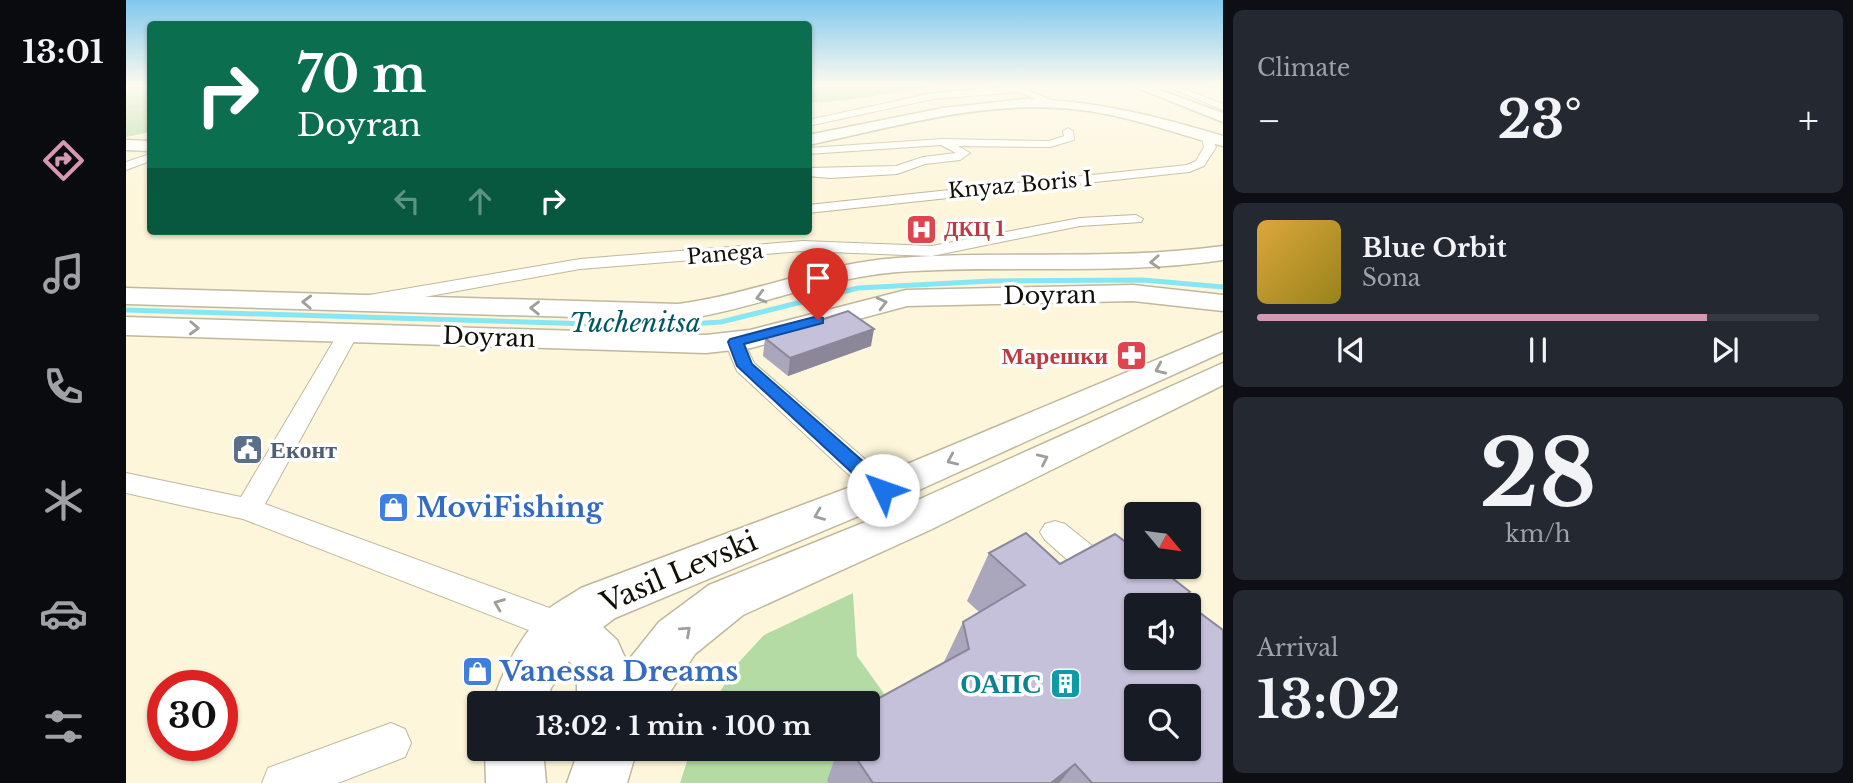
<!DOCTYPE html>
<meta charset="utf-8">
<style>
:root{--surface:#171b24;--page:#242831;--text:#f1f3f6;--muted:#9ea1a6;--line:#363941;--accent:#d698b1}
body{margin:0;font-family:"Libre Baskerville",serif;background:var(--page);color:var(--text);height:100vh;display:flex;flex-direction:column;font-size:26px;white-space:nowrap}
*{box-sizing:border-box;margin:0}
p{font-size:23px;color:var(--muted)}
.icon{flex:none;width:38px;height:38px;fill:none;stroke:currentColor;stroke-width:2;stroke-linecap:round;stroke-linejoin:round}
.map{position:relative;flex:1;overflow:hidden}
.drawer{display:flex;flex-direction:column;gap:10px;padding:10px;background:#0d0f14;width:630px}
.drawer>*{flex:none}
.banner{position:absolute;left:21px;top:21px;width:665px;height:214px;border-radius:7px;box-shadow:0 2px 5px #0004;background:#0b6e4f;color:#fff;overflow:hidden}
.needle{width:46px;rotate:119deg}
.tools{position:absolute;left:998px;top:502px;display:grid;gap:14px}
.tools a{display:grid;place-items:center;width:77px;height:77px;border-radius:7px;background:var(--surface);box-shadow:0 2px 5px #0004;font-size:35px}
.speed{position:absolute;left:21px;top:670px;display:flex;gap:14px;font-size:35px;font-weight:700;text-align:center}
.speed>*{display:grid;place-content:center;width:91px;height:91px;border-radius:50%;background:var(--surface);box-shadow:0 2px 5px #0004;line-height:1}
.speed .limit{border:10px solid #d22;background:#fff;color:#111}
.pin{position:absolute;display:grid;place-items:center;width:60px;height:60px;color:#fff;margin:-72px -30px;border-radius:50% 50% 50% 0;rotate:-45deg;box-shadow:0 0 7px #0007}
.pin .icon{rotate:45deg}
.me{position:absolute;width:77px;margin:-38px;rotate:312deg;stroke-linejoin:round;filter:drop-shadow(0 0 5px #0008)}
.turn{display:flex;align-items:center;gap:24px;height:147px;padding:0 35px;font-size:32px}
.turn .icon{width:91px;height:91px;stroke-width:2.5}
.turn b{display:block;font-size:49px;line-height:60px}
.lanes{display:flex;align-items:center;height:66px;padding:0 35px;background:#0003;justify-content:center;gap:35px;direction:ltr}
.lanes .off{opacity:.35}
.big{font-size:52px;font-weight:700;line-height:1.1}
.drawer .card{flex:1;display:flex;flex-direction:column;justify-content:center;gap:10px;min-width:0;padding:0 24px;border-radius:10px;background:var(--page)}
.drawer .dial{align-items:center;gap:0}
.dial b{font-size:91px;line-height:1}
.song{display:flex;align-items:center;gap:21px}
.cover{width:84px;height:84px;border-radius:10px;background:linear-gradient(135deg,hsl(40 70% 55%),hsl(50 70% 35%))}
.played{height:7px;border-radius:4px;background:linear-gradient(90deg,var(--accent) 80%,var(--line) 80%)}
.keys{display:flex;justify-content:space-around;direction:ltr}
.heat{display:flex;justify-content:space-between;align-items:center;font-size:38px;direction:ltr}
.trip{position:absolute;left:341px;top:691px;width:413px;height:70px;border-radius:7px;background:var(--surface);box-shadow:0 2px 5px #0004;font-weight:700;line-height:70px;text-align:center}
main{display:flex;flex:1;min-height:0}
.dock{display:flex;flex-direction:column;width:126px;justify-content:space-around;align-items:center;background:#090b0e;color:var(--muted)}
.dock .icon{width:49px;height:49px}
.dock .active{color:var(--accent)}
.dock b{font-size:32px;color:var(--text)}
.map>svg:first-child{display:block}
.green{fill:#b4dba4}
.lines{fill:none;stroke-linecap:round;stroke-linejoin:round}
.stream{stroke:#86e6f4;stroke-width:5}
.street-casing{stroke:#bfb89e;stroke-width:2}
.secondary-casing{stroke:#bfb89e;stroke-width:3}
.street{fill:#fff;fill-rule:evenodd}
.secondary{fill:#fff;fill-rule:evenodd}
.wall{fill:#aaa6bb}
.shaded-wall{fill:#8b8799}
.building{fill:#c6c1da;stroke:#8b8799;stroke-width:2;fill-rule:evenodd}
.oneway{stroke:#a09f9c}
.route{fill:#1a73e8;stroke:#114b97;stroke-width:2}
.labels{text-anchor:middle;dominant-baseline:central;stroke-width:7;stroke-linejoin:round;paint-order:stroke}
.far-street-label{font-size:21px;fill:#121007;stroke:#fff}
.far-health-label{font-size:21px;font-weight:bold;fill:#be3a42;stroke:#fff;text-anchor:start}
.street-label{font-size:24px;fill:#121007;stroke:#fff}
.health-label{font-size:24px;font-weight:bold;fill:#be3a42;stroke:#fff;text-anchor:end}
.service-label{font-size:24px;font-weight:bold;fill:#4e5e75;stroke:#fff;text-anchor:start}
.water-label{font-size:26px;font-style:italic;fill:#005962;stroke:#fff}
.near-shop-label{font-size:28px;font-weight:bold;fill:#366cbe;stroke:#fff;text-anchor:start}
.near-street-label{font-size:28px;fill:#121007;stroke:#fff}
.near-culture-label{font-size:28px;font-weight:bold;fill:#0d838f;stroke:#fff;text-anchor:end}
</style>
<main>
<nav class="dock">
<b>13:01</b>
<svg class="icon active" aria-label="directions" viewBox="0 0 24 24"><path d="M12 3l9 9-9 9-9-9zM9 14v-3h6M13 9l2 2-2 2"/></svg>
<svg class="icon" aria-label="music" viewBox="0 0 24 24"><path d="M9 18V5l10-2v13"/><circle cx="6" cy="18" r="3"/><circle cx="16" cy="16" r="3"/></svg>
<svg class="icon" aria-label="phone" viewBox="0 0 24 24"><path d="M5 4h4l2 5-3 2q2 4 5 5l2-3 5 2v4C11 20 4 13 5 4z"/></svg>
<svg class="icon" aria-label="climate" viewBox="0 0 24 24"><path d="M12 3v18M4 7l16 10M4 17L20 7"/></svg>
<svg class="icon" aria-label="car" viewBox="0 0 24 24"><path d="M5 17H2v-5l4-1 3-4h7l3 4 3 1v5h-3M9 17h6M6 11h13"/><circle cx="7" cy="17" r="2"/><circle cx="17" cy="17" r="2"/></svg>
<svg class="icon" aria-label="filters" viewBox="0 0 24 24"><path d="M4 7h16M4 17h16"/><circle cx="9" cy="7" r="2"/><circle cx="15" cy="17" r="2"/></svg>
</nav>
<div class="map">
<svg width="1097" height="783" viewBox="0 0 1097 783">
<rect width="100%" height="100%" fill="#fdf6db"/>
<path class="green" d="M0,85H24V132L0,137Z
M682,85H826C778,89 731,101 683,103Z
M727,593L731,656L777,720L742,740V704H586L613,662L638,635Z
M565,749H727L703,783H554Z"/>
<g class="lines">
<path class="stream" d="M0,310L533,326L595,322L732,288L865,281L1017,280L1097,287"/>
<defs>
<path id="street" d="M879,85H889L935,104L927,106L892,92L807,99L682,126V120L807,93L882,87Z
M1038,85H1048L1097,104V110Z
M1075,85H1097V88Z
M942,128L947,131L948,140L924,147L832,146L844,153L834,160L799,164L771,174L704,178L682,176V168L770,166L797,157L830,153L815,145L682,154V148L817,139L923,141L938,136L937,131Z
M1075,134H1083L1090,147L1078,166L1063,172L682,213V205L1061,165L1070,161L1078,147Z
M24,154V161L0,170V162Z
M1010,215L1017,219L1015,222L954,226L806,256L677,251L454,269L243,307L234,301L243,295L454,259L677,241L806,246L954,218Z
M223,326L233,332L139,504L448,617L453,628L448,639L436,643L117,519L0,493V473L115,497L213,332Z
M609,336L616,338L628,363L799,511L803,519L799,527L789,530L779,527L611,371L599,342Z
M929,521L939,524L1029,596L1033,606H1010V618L1005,616L919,540L914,532L919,524Z
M265,723L279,729L285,743L279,757L212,783H136L142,768Z"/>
<path id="secondary" d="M1004,85H1020L1097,113V122Z
M898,99C967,100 1031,116 1097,136V146C1047,133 999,114 946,109C857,100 770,127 682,145V135L817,108Z
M0,140L24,141V151L0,150Z
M1097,246V260C988,276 880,264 771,272C696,278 626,310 552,320L0,304V288L552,304C626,294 697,263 771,258C880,250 988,261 1097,246Z
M1007,285L1097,295V311L1007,301L781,306L625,348L580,353L0,335V317L580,335L624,330L780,290Z
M1097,332V352L771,500L489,618L477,627L491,640L501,662L533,622L583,585L774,508L1097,363V385L804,530L617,615L569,654L536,704H451V670L443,661L425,688L421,704H366C377,670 393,638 418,613C425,605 445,595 455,588L743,480Z
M359,749H417L420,783H360Z
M453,749H511L501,783H441Z"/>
</defs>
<use href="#street" class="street-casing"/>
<use href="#secondary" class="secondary-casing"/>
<use href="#street" class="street"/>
<use href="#secondary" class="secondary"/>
</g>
<path class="wall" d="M639,338L745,346L662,376L637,356Z
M863,553L934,564L1058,600L1097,783H703L701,781L712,749H742L817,664L837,622L853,612L841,601Z"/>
<path class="shaded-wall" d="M748,329L745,346L662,376L664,358Z
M949,764L933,783H925Z"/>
<path class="building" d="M722,311L748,329L664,358L639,338Z
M900,533L934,564L989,534L1010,550V567H1032L1064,592L1054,598L1097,630V783H966L949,764L925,783H747L724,749H742V704L843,649L837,622L899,585L863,553ZM1010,606H1062V658H1010ZM1010,696H1062V749H1010Z"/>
<defs><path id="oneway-chevron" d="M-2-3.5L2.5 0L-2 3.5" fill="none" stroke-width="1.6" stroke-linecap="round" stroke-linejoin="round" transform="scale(1.75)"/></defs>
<g class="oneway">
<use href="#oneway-chevron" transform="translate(1029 262) rotate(177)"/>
<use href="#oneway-chevron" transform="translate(635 297) rotate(165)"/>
<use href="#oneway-chevron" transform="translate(181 302) rotate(-178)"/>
<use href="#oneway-chevron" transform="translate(756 303) rotate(-14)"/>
<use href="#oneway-chevron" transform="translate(409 308) rotate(-179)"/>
<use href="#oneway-chevron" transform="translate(68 328) rotate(2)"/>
<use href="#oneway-chevron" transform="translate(1034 369) rotate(156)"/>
<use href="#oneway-chevron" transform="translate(917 459) rotate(-25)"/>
<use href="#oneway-chevron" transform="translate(826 460) rotate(156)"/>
<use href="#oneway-chevron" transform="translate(693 515) rotate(158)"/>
<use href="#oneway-chevron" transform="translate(373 604) rotate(-159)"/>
<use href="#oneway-chevron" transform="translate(560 631) rotate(-42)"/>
</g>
<linearGradient id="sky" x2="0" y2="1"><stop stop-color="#81c8ed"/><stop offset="0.44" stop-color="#fefbef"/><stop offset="1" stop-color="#fefbef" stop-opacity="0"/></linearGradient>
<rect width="1097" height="194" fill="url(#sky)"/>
<path class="route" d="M692,316L697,318V323L618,344L626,364L764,485L767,490L764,495H750L611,366L602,342L604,339Z"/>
<defs>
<symbol id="hospital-square" viewBox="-11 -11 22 22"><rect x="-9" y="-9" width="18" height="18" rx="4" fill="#e0444e" stroke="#fff"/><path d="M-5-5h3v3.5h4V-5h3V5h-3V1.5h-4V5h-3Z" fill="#fff"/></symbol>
<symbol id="pharmacy-square" viewBox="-11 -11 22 22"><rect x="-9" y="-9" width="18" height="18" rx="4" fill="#e0444e" stroke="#fff"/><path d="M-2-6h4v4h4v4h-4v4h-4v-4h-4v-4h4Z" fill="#fff"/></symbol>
<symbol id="civic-square" viewBox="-11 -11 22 22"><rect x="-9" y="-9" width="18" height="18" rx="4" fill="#5c6f8a" stroke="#fff"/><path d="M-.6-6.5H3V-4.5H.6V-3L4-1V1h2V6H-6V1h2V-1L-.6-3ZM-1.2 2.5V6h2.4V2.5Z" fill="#fff"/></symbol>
<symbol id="shop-square" viewBox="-11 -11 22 22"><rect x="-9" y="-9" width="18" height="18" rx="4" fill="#3f7fe0" stroke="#fff"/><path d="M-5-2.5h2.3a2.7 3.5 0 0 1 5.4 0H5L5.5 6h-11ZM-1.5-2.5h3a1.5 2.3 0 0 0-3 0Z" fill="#fff"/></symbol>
<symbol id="building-square" viewBox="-11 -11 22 22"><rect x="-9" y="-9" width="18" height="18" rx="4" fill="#0f9aa8" stroke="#fff"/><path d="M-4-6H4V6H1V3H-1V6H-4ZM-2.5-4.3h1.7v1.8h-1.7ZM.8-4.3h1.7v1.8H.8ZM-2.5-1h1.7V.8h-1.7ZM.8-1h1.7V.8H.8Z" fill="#fff"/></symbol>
</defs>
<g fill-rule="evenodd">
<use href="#hospital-square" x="778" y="212" width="35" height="35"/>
<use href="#pharmacy-square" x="988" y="338" width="35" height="35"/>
<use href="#civic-square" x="104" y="432" width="35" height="35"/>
<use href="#shop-square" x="250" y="490" width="35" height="35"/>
<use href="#shop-square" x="334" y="654" width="35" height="35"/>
<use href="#building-square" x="922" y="666" width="35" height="35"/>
</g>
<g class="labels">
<g class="far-street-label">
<text transform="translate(894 185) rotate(-5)">Knyaz Boris I</text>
<text transform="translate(599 254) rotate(-5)">Panega</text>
</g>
<g class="far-health-label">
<text x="818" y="229">ДКЦ 1</text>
</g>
<g class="street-label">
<text transform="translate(924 295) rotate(-1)">Doyran</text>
<text transform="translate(363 337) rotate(2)">Doyran</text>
</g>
<g class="health-label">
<text x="982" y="355">Марешки</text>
</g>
<g class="service-label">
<text x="144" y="449">Еконт</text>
</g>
<g class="water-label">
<text x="509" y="323">Tuchenitsa</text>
</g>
<g class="near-shop-label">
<text x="290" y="507">MoviFishing</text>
<text x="374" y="671">Vanessa Dreams</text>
</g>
<g class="near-street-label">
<text transform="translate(553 572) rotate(-23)">Vasil Levski</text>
</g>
<g class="near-culture-label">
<text x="916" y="683">ОАПС</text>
</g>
</g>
</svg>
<div class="tools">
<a><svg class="needle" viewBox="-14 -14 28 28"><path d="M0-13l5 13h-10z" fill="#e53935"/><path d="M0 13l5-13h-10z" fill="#9ea1a6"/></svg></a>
<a><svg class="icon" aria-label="sound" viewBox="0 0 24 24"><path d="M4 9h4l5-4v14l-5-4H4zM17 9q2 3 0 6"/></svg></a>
<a><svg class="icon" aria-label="search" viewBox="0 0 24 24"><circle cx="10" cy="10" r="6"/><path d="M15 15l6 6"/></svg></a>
</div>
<div class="speed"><div class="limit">30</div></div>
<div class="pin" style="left:692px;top:320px;background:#d93025"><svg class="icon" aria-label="arrive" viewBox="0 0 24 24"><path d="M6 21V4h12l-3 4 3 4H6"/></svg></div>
<svg class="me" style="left:757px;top:490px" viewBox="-20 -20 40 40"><circle r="19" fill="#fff"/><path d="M0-13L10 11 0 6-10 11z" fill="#1a73e8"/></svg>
<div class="trip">13:02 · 1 min · 100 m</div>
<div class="banner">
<div class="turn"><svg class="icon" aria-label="right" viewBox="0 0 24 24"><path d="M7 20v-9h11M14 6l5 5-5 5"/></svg><div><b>70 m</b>Doyran</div></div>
<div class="lanes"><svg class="icon off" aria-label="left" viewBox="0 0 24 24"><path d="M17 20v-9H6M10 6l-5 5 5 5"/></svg><svg class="icon off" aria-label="ahead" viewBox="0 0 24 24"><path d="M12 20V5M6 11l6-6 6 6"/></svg><svg class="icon" aria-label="right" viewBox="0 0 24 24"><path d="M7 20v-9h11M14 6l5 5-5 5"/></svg></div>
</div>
</div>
<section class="drawer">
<div class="card"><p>Climate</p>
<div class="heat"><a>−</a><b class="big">23°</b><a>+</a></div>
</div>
<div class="card">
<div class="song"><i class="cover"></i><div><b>Blue Orbit</b><p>Sona</p></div></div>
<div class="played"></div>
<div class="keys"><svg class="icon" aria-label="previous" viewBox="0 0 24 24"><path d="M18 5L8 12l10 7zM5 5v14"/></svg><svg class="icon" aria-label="pause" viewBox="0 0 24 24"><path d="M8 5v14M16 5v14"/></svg><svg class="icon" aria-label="next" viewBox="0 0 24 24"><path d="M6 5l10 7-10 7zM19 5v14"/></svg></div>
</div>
<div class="card dial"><b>28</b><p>km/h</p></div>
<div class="card"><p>Arrival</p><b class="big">13:02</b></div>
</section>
</main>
